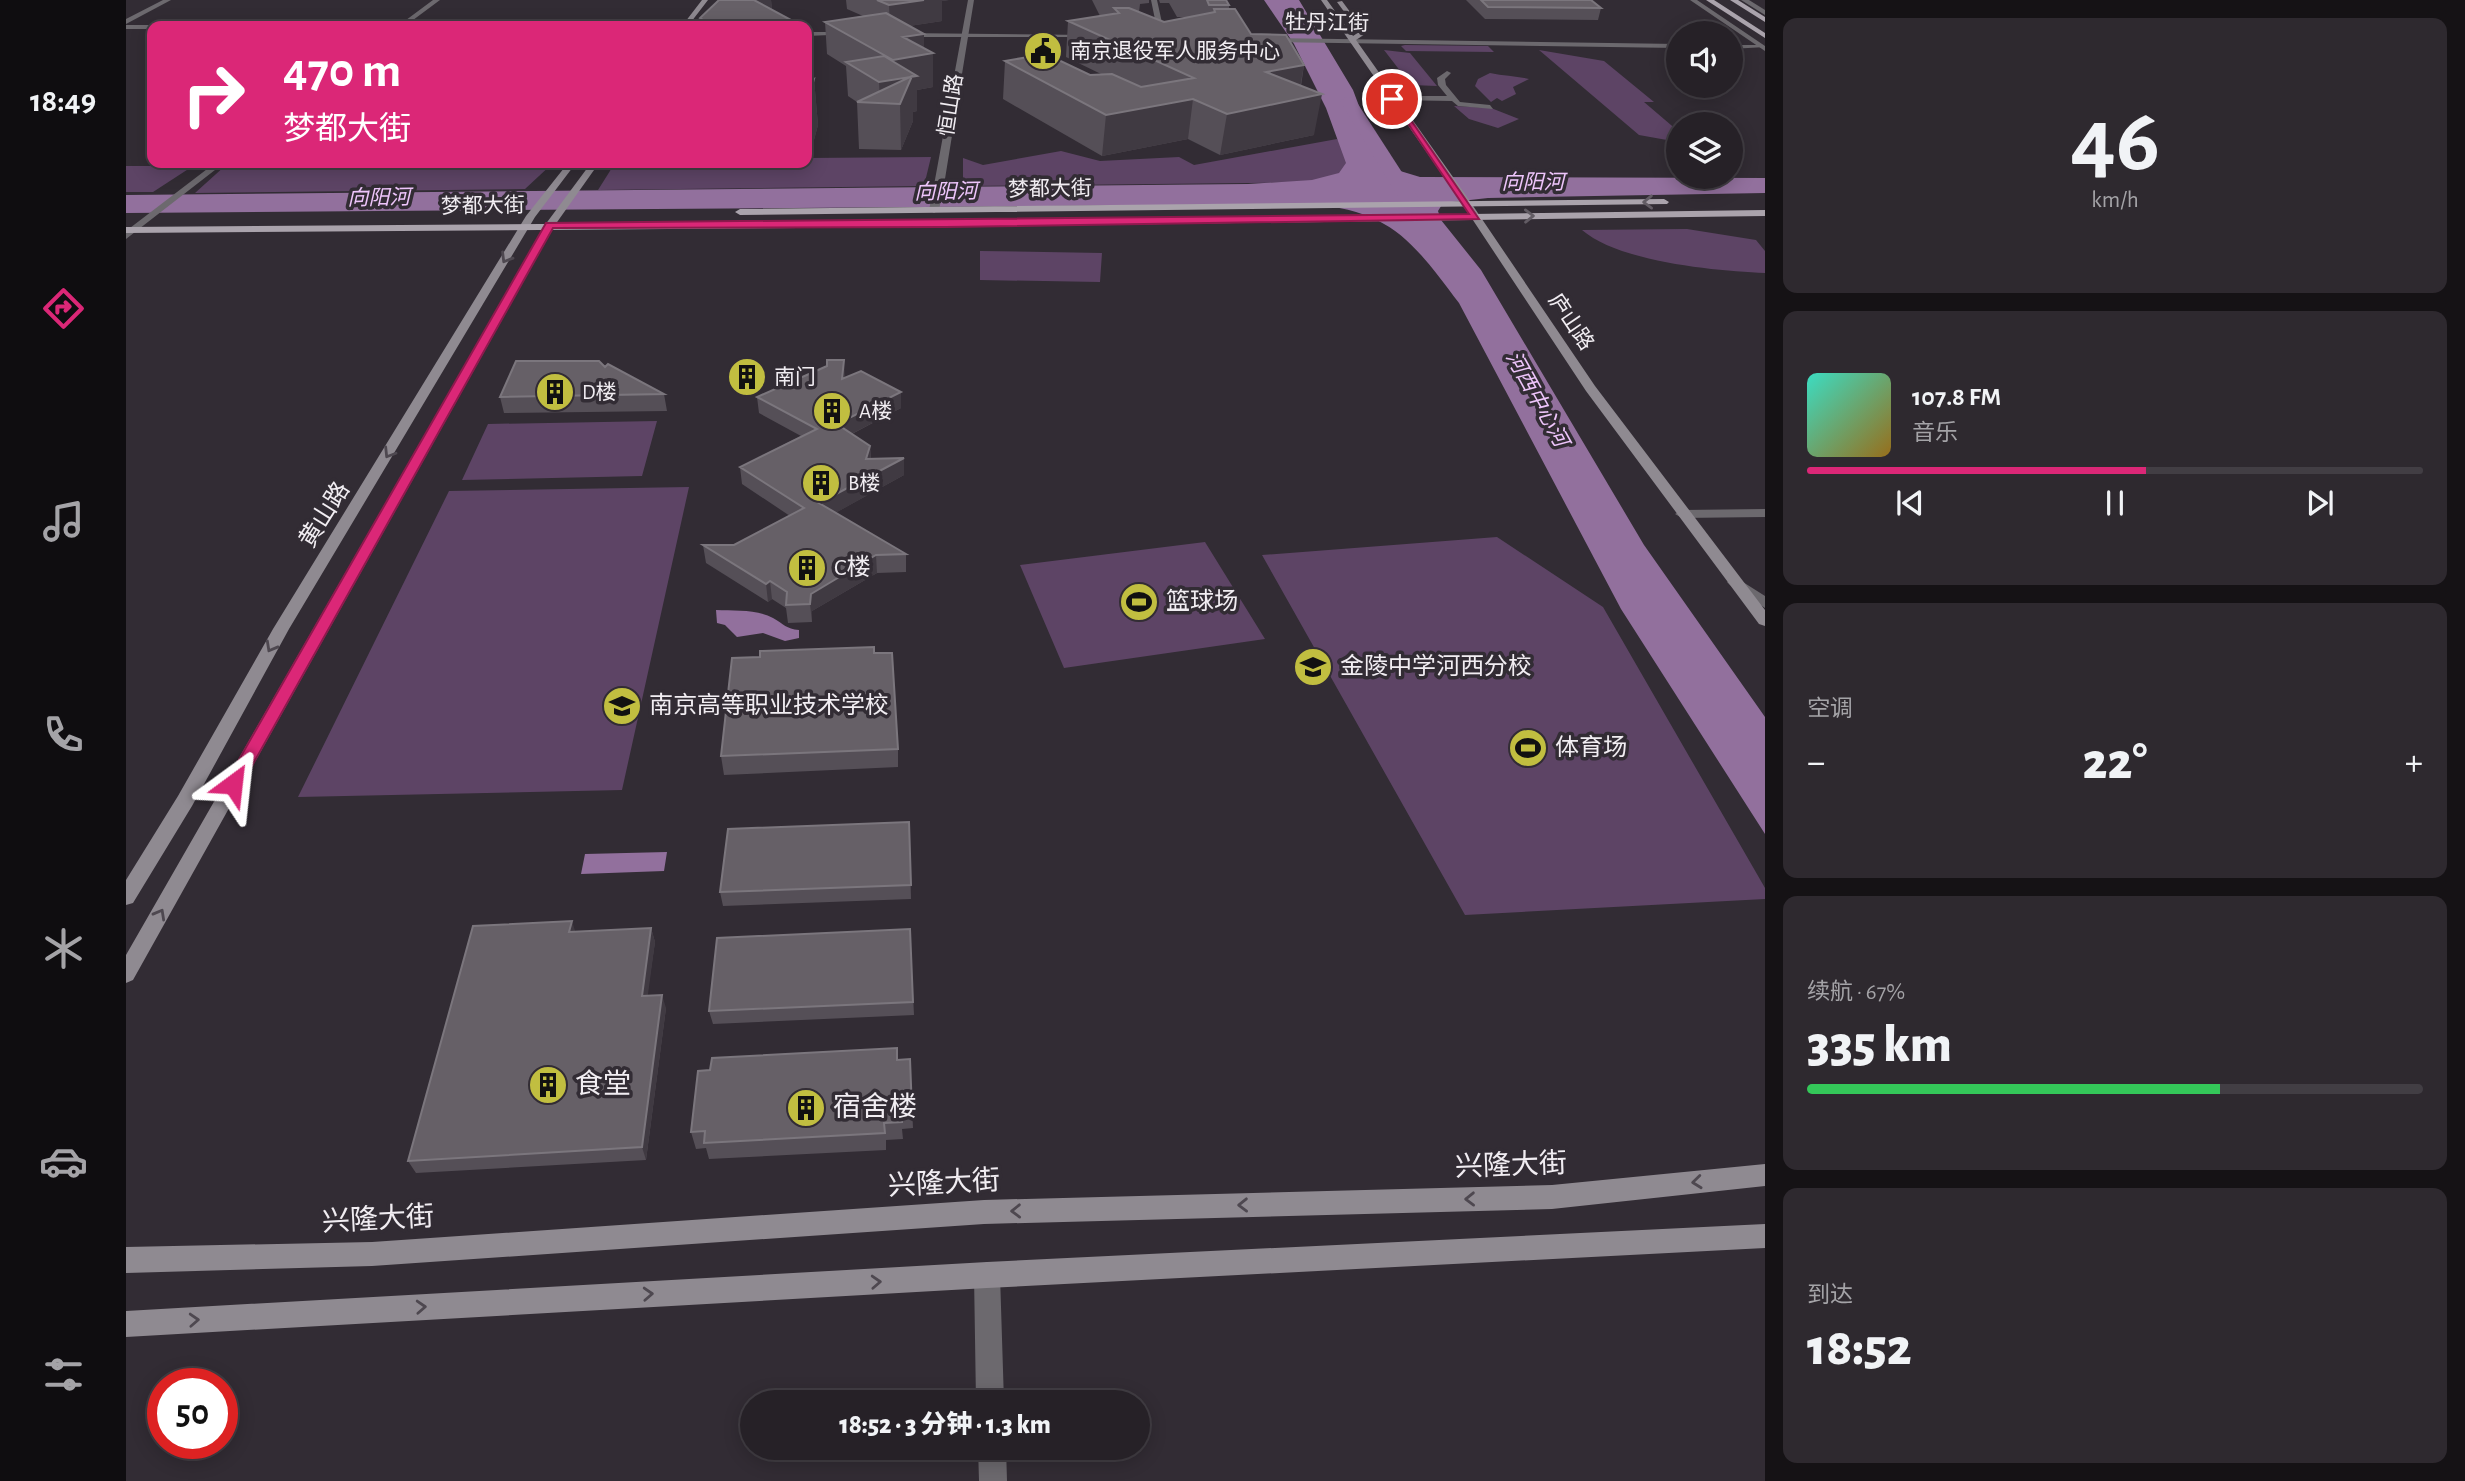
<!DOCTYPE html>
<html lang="zh">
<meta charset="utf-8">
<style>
:root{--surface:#262127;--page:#2e292f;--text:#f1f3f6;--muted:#a4a3a7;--line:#423e44;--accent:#db2777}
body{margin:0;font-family:"Alegreya Sans","Noto Sans SC",sans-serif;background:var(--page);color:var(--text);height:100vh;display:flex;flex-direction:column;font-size:26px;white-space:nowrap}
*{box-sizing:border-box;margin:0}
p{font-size:23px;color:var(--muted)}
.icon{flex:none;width:38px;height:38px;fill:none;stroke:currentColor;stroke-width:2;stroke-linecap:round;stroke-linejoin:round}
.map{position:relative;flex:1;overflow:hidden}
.sheet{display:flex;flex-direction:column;gap:18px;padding:18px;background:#151215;width:700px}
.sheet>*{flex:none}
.guide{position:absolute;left:21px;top:21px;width:665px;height:147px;border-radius:14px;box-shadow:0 4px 18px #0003,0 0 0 2px var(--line);background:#db2777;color:#fff;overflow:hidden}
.buttons{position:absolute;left:1540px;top:21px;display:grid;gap:14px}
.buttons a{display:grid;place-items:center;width:77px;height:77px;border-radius:50%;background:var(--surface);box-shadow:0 4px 18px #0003,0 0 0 2px var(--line);font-size:35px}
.speed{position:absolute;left:21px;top:1368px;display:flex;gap:14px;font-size:35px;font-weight:700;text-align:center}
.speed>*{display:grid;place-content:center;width:91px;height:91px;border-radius:50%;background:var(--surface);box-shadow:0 4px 18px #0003,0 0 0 2px var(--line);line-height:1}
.speed .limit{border:10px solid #d22;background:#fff;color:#111}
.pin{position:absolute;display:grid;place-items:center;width:60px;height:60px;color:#fff;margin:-30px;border:4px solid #fff;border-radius:50%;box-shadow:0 2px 7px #0007}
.me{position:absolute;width:77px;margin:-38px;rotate:30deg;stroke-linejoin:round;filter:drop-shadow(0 0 5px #0008)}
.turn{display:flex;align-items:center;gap:24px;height:147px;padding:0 21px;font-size:32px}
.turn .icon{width:91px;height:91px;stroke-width:2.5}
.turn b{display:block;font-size:49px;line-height:60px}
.big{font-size:52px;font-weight:800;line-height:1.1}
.sheet .card{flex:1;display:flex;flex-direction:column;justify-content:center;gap:10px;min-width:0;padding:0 24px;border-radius:14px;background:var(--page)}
.sheet .dial{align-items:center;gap:0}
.dial b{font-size:91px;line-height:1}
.song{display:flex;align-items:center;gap:21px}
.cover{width:84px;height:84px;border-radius:10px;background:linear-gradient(135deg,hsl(170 70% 55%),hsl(40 70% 35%))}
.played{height:7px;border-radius:4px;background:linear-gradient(90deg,var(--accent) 55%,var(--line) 55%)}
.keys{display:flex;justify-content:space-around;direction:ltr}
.heat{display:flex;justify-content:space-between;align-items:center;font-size:38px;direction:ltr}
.charge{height:10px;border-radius:5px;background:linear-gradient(90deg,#34c759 67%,var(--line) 0)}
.trip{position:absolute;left:614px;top:1390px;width:410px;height:70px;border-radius:35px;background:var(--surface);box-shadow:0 4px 18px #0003,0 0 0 2px var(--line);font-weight:800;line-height:70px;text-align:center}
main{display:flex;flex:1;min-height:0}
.menu{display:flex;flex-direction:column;width:126px;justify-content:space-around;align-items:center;background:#0f0d10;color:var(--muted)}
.menu .icon{width:49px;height:49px}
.menu .selected{color:var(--accent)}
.menu b{font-size:32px;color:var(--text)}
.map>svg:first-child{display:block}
.green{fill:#5d4465}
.water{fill:#92709d}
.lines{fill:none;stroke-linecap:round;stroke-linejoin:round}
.river{fill:#92709d;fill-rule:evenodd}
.minor{fill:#6c696e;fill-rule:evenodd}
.tertiary{fill:#6c696e;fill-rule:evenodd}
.secondary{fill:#8f8a91;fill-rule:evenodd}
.primary{fill:#aaa3ac;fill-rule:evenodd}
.wall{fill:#554f57}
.shaded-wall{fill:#403a42}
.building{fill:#666067;stroke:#7b767d;stroke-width:2}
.oneway{stroke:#625c64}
.oneway2{stroke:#4e4850}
.route{fill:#db2777;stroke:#8e194d;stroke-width:2}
.labels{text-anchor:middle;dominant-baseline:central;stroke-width:7;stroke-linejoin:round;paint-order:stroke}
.far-street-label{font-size:21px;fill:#f1edf2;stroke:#322c34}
.far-poi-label{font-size:21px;fill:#f1edf2;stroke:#322c34;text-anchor:start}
.far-water-label{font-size:21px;font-style:italic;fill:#eec5fb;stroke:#322c34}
.street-label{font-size:24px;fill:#f1edf2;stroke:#322c34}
.poi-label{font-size:24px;fill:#f1edf2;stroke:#322c34;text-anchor:start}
.near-poi-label{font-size:28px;fill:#f1edf2;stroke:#322c34;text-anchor:start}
.near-street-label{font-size:28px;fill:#f1edf2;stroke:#322c34}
</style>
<main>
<nav class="menu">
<b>18:49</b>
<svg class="icon selected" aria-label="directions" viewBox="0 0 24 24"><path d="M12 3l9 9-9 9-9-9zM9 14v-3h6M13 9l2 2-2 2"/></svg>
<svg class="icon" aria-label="music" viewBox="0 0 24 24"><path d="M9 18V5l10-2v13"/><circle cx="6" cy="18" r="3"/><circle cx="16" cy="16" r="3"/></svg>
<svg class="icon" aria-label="phone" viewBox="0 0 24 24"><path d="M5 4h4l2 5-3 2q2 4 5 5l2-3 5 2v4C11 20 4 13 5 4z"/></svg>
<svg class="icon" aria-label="climate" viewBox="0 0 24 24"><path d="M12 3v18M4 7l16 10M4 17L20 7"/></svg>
<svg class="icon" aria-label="car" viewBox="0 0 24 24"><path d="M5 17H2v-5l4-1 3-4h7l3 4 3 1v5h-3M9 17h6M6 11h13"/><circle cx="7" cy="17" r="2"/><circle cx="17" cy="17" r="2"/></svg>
<svg class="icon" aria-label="filters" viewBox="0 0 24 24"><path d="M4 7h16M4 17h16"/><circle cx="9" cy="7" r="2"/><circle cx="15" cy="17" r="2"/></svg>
</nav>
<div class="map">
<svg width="1639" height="1481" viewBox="0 0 1639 1481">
<rect width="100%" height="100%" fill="#322c34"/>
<path class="green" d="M1279,45L1362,46L1368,52L1280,51L1275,46Z
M1258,50L1284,53L1311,86L1285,85Z
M1413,50L1478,61L1528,102H1518L1552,131V142L1513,135Z
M1364,73C1378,76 1391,76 1403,79L1387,87L1390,94L1376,101L1371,98L1365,102L1349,86L1352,79Z
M1328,106L1365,108L1393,119L1372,128L1343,119Z
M1211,139L1241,173L1223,182L837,186V158L857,165L935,151L974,161L1053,157L1068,165Z
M805,157L798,186L472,190L489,163H681V158Z
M427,163L399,189L69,193L100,165Z
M0,166H67L27,192H0Z
M1561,229L1630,240L1639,251V273C1590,271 1493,262 1456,230Z
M854,251L976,253L974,282L854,280Z
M531,421L516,476L336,480L362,424Z
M563,487L496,790L172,797L323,491Z
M1371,537L1477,607L1639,888V899L1339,915L1136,555Z
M1079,542L1139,639L938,668L894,565Z"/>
<path class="water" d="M1138,0H1173L1227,90L1253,159L1261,167L1294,177L1639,178V193L1362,198L1317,203L1312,211L1315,220L1355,270L1518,545L1639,717V834L1495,609L1333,303C1286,241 1266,211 1184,204L0,213V195L1122,184L1186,180L1213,173L1220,163L1200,108L1168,44Z
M590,610C609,611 630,609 647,618C658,624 660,629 673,630V638L659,641L637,633L611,637L599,625L591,623Z
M541,852L538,871L455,874L459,854Z"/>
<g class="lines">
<path class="river" d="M1222,96L1230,101L1299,208L1296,212L1289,214L1279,208L1214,101Z"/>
<path class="minor" d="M307,0H314L279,26H272Z
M1025,0H1031L1040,41L1033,39Z
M0,25H26L29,26L26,29H0Z
M681,32H723L727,34L681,36Z
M775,33L964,35L968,37H772Z
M1139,38L1552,44V48L1136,42Z
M1605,45H1635L1639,47L1605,49Z
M1321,71L1325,73L1319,79L1320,85L1334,102L1364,105L1367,109L1332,106L1326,101L1266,100L1262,98L1266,96H1321L1312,85L1311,78Z
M89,163H98L0,239V231Z
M813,182L818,185L813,210L808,213L803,210L808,185Z
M861,1262L870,1266L874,1275L878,1402H850L848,1275L852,1266Z
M852,1447H880L881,1481H853Z"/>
<path class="tertiary" d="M37,0H45L0,24V19Z
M842,0H848L818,185L813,188L808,185Z
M1564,0H1571L1639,46V51Z
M1615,0H1623L1639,10V15Z
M1639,509V517L1556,518L1549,514L1556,510Z
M1609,577L1639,596V608L1604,585L1601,582Z"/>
<path class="secondary" d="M576,0H582L562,26H556Z
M1195,0H1201L1227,36L1233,32L1211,2L1216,1L1239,32V34L1230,40L1339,194L1469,386L1639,610V626L1633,624L1460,391L1331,196Z
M442,163H450L409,217L163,629L66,806L7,903L0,905V880L52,796L147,629L400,216Z
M465,163H473L429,225L7,980L0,983V955L419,225Z
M1639,1164V1186L1426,1209L858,1224L246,1266L0,1273V1247L246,1242L858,1200L1426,1185Z
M1639,1224V1248L861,1288L0,1337V1311L861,1262Z"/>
<path class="primary" d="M1580,0H1588L1639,33V38Z
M1604,0H1612L1639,17V22Z
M1538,199L1543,202L1541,204L614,215L609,212L614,209Z
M1639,210V216L820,227L0,233V227L820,221Z"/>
</g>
<path class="wall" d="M593,0H645L646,10L676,26H575L574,18Z
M720,0H823L816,1V21L783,26L798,34V48L807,53V87L791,90V111L787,112V121L775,150L733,149L731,102L722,96L720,66L701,54L699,22L737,16L721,9Z
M966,0H1023V3L1014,4L1013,12L1038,22L1065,17H1051L1043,3H1034L1033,0H1100L1103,5V9L1125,34L1178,65L1175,86L1188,135L1094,155L1062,139L976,156L877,99L879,61L964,75L975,74L940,57L942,21L974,16Z
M1340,0H1465L1475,8L1472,20L1359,19Z
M688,79L692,125L685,151H681V83Z
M479,367L538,394L541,411L378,413L374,397Z
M719,378L775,392V408L726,434L744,446L745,459L778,475L709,513L780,554V572L751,573L686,611V622L662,623L660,608L646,599L642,602L580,563L577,545H608L664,516L616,484L614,467L675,436L633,413L631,397Z
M748,653L772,749V767L598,775L595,756Z
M783,822L785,899L597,906L594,892Z
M525,928L529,942L521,996L540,1008L520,1160L290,1173L282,1161L450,932Z
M784,929L788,1015L587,1024L583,1011Z
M784,1059L787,1128L776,1129L777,1139L760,1140V1150L583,1159L580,1148L570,1149L565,1132L771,1060Z"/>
<path class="shaded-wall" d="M613,0H645L647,19Z
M789,0H823L816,1V21L764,29L763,5Z
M798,34V55L807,53V87L791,90V111L787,112V121L775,150L774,104L754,103L753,82L767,79V60L777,37Z
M1178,65L1172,99L1196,94L1188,135L1094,155L1101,114L1140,72Z
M688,79L692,125L685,151L681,104Z
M1067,99L1062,139L976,156L980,115Z
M718,360L719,376L717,395L716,379Z
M775,392V408L712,441L711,424Z
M744,446L745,463L740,459Z
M778,458V475L695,521L693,503Z
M750,555L751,573L686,611V622L684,604L685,594Z
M644,581L646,599L642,602L640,584Z
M446,921L450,934L443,932Z
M525,928L529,942L520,1009L516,996Z
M536,995L540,1008L520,1160L516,1147Z"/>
<path class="building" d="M593,0H628L676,26H587L574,18Z
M751,0H798L763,5Z
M1081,0H1100L1103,5H1083Z
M1355,0H1465L1475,8L1362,7Z
M988,8H1003L1038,22L1089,12L1088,9H1109L1125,34L1160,35L1178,65L1140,72L1196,94L1101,114L1067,99L980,115L879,61L920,54L964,75L986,74L1015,87L1068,78L942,21L993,13Z
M760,13L798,34L777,37L807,53L767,60L699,22Z
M758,56L791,76L753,82L720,62Z
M786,76L774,104L731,102Z
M688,79L681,104V83Z
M701,360H718L716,379L735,371L775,392L711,424L744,446L740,459L778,458L693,503L780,554L750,555L685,594L684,604L660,605L661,592L644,581L640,584L577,545H608L678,508L614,467L691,429L631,397L701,366Z
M390,361H473L479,367L482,364L538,394L374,397Z
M748,647V653H766L772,749L595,756L606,658L634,657V651Z
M783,822L785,885L594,892L602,829Z
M446,921L443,932L525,928L516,996L536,995L516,1147L282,1161L347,926Z
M784,929L787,1002L583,1011L591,938Z
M771,1048V1060L784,1059L786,1111L776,1112V1122L758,1123L759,1133L578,1143L579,1131L565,1132L572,1071L584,1070L586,1058Z"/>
<defs><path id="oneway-chevron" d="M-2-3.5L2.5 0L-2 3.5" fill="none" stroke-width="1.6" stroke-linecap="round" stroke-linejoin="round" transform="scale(1.75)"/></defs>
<g class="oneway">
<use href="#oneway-chevron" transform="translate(1522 202) rotate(179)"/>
<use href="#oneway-chevron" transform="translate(1403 216) rotate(-1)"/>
</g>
<g class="oneway2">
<use href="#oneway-chevron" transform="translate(380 258) rotate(121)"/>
<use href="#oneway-chevron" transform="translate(263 453) rotate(122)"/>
<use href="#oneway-chevron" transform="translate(145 647) rotate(119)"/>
<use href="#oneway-chevron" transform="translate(34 914) rotate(-61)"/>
<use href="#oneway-chevron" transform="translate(1571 1182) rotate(174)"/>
<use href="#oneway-chevron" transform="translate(1344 1199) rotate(179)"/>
<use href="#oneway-chevron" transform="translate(1117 1205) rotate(179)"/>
<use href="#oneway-chevron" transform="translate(890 1211) rotate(179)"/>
<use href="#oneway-chevron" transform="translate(750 1282) rotate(-3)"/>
<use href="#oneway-chevron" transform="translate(522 1294) rotate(-3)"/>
<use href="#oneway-chevron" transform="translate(295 1307) rotate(-3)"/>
<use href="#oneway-chevron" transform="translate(68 1320) rotate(-3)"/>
</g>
<path class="route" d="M1264,97H1269L1353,219L820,227L427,228L113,789H101L99,784L420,223L1343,214Z"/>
<defs>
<symbol id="civic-disc" viewBox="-11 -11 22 22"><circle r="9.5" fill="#c1be40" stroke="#322c34"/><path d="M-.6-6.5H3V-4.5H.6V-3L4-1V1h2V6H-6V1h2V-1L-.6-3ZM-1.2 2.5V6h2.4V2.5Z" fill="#111"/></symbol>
<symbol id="building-disc" viewBox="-11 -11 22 22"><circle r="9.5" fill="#c1be40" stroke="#322c34"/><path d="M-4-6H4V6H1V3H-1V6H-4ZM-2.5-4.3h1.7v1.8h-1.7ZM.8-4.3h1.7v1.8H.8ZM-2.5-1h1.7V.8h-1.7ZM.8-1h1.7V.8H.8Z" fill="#111"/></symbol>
<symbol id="stadium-disc" viewBox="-11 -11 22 22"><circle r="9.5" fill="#c1be40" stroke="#322c34"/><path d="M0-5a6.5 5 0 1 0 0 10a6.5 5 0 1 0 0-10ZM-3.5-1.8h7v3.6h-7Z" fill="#111"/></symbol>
<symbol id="school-disc" viewBox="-11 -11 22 22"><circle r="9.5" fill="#c1be40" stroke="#322c34"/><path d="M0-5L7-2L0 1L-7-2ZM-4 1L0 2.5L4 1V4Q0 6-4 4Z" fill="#111"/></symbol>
</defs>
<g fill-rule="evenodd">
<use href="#civic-disc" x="895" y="29" width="44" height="44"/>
<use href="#building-disc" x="599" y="355" width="44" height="44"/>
<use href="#building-disc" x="407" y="370" width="44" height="44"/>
<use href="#building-disc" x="684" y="389" width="44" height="44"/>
<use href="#building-disc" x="673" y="461" width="44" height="44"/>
<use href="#building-disc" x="659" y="546" width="44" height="44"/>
<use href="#stadium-disc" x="991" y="580" width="44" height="44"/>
<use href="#school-disc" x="1165" y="645" width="44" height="44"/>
<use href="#school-disc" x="474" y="684" width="44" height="44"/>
<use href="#stadium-disc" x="1380" y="726" width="44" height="44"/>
<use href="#building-disc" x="400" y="1063" width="44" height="44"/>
<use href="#building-disc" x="658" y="1086" width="44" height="44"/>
</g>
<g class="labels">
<g class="far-street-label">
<text transform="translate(1201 23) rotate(1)">牡丹江街</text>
<text transform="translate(825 105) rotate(-81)">恒山路</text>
<text transform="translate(924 189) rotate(-1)">梦都大街</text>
<text transform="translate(357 206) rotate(-1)">梦都大街</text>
<text transform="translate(1445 322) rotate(56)">庐山路</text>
</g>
<g class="far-poi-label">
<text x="944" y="51">南京退役军人服务中心</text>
<text x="648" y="377">南门</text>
<text x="456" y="392">D楼</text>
<text x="733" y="411">A楼</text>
<text x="722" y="483">B楼</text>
</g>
<g class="far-water-label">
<text x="1407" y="182">向阳河</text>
<text transform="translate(820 192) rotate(-1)">向阳河</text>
<text transform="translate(253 198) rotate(-1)">向阳河</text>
<text transform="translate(1411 399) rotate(61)">河西中心河</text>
</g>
<g class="street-label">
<text transform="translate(199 515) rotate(-58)">黄山路</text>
</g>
<g class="poi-label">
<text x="708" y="568">C楼</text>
<text x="1040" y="602">篮球场</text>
<text x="1214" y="667">金陵中学河西分校</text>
<text x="523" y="706">南京高等职业技术学校</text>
<text x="1429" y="748">体育场</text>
</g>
<g class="near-poi-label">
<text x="449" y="1085">食堂</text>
<text x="707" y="1108">宿舍楼</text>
</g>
<g class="near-street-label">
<text transform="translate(1385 1166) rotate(-2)">兴隆大街</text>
<text transform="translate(818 1184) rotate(-3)">兴隆大街</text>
<text transform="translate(252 1220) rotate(-3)">兴隆大街</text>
</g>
</g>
</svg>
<div class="buttons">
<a><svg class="icon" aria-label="sound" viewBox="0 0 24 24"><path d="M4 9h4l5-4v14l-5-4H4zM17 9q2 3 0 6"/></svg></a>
<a><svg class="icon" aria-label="layers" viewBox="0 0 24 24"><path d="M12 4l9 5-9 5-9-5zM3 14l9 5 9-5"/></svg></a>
</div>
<div class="speed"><div class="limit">50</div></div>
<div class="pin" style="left:1266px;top:99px;background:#d93025"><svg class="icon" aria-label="arrive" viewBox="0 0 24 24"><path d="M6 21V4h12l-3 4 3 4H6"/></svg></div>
<svg class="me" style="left:107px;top:784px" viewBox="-20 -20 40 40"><path d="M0-17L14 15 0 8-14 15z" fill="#db2777" stroke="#fff" stroke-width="4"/></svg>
<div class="trip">18:52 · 3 分钟 · 1.3 km</div>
<div class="guide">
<div class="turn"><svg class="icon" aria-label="right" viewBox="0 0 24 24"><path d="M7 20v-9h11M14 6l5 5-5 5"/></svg><div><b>470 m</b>梦都大街</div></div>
</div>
</div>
<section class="sheet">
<div class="card dial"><b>46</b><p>km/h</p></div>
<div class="card">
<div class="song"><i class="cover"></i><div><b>107.8 FM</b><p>音乐</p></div></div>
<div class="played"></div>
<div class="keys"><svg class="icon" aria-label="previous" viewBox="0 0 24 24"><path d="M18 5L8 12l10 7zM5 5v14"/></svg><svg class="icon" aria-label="pause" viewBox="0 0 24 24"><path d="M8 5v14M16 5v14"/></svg><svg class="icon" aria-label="next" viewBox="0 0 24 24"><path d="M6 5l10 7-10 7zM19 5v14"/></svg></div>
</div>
<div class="card"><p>空调</p>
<div class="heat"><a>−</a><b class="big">22°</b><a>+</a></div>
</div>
<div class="card"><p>续航 · 67%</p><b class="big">335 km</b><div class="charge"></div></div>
<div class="card"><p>到达</p><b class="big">18:52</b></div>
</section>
</main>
